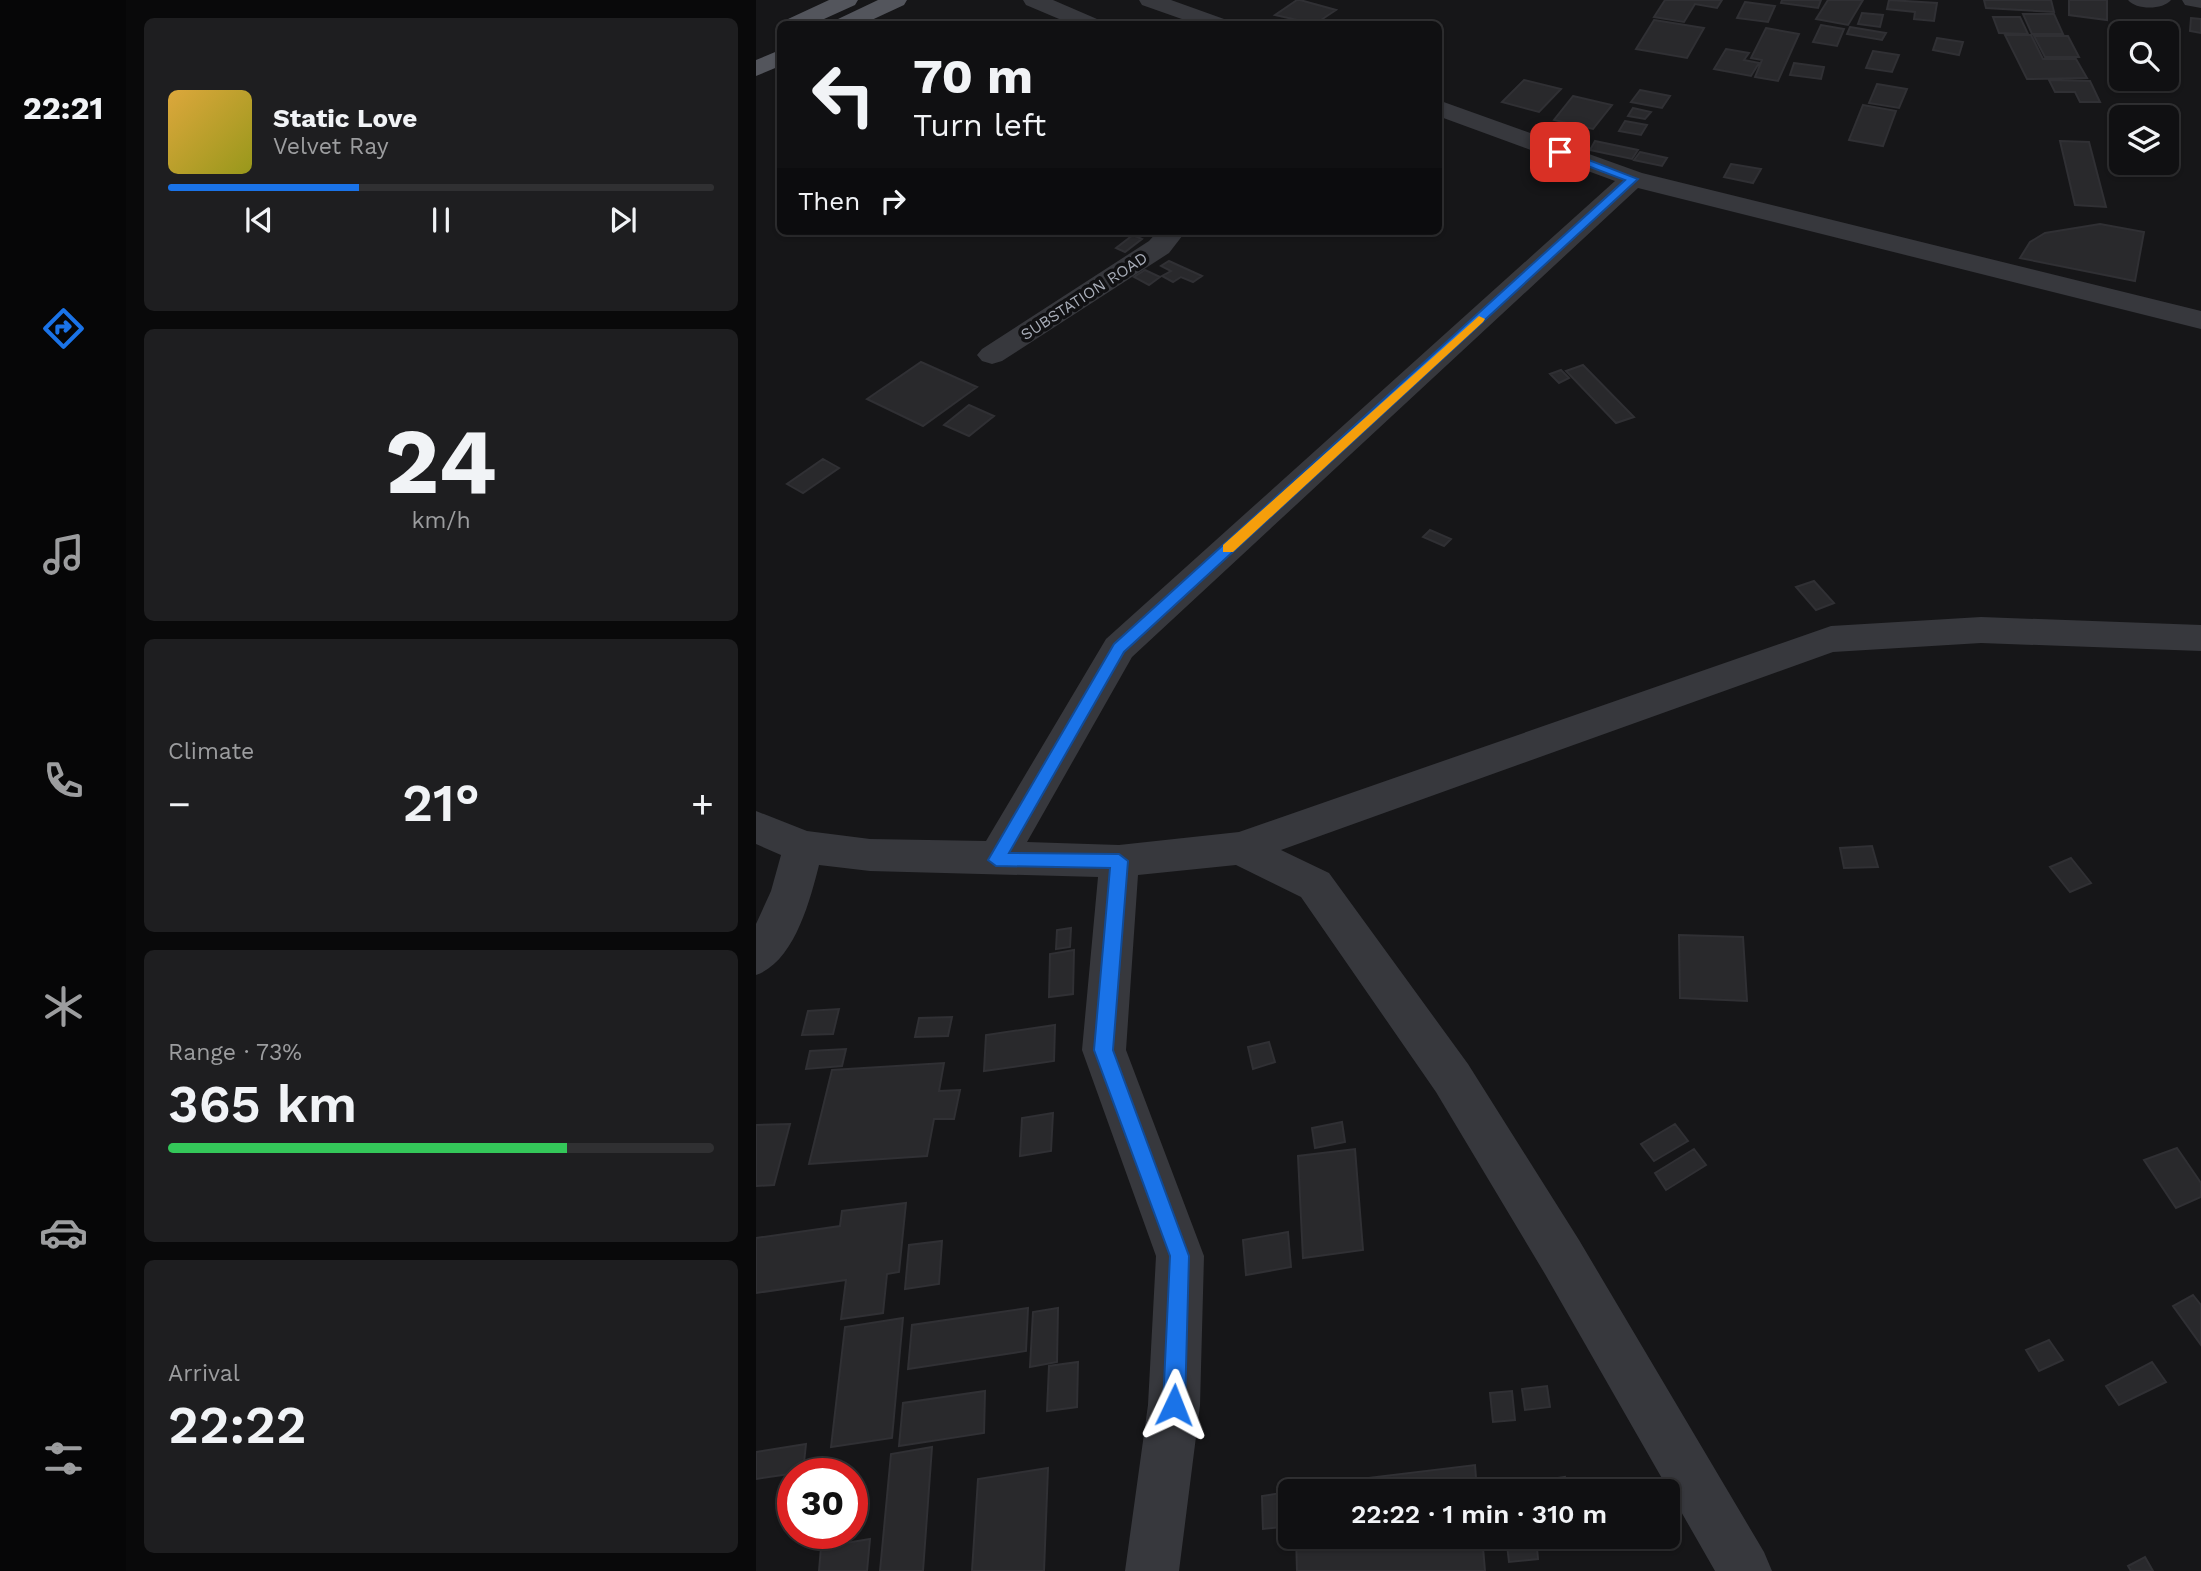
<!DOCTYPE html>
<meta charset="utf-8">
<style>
:root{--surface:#101012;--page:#1e1e20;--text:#f1f3f6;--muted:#9c9d9f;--line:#303032;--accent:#1a73e8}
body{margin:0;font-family:"Work Sans",sans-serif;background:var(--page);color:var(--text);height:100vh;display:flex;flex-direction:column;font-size:26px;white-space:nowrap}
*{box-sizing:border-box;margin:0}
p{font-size:23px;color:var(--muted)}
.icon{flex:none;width:38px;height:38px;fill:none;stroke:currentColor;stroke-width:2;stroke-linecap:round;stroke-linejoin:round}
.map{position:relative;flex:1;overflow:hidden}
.side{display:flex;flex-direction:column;gap:18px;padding:18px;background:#09090a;width:630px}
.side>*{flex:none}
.banner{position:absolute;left:21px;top:21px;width:665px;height:214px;border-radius:10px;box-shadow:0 2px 5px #0004,0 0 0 2px var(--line);background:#101012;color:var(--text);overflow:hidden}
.buttons{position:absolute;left:1353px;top:21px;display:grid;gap:14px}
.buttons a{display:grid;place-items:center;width:70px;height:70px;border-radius:10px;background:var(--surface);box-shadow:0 2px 5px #0004,0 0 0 2px var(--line);font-size:35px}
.speed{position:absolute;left:21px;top:1458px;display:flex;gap:14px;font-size:35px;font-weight:700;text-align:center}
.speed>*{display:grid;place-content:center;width:91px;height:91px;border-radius:50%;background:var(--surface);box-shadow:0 2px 5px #0004,0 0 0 2px var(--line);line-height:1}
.speed .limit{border:10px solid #d22;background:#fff;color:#111}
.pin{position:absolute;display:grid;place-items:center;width:60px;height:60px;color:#fff;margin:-30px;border-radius:14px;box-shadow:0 4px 10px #0006}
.me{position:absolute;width:77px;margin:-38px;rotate:2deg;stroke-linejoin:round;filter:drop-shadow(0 0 5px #0008)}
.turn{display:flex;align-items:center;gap:24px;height:147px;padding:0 21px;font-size:32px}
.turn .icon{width:91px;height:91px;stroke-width:2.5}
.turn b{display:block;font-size:49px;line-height:60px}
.then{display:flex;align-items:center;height:66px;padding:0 21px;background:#0003;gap:14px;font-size:26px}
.big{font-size:52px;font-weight:600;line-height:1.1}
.side .widget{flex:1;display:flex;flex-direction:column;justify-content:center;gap:10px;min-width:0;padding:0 24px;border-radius:10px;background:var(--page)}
.side .dial{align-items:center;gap:0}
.dial b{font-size:91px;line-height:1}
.song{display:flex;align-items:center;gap:21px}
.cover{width:84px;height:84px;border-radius:10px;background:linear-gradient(135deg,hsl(40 70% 55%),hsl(60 70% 35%))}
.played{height:7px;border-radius:4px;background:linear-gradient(90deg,var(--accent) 35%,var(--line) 35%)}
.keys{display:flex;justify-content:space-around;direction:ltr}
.heat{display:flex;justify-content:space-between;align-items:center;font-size:38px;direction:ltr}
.charge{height:10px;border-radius:5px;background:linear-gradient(90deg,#34c759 73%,var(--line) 0)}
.trip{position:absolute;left:522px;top:1479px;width:402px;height:70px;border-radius:10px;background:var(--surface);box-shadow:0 2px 5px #0004,0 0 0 2px var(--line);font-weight:600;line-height:70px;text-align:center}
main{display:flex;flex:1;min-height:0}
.tabs{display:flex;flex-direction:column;width:126px;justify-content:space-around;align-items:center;background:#060607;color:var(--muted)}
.tabs .icon{width:49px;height:49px}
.tabs .selected{color:var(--accent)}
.tabs b{font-size:32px;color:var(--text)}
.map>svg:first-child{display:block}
.building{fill:#29292c;stroke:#303034;stroke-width:2}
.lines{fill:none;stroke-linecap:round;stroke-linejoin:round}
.minor{fill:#37383d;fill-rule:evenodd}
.major{fill:#53555c;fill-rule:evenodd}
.route{fill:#1a73e8;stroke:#114b97;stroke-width:2}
.slow{fill:#f59e0b}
.labels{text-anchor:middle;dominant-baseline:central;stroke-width:7;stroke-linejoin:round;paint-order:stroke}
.far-street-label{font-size:16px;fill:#a8adb8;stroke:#111113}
</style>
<main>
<nav class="tabs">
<b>22:21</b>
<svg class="icon selected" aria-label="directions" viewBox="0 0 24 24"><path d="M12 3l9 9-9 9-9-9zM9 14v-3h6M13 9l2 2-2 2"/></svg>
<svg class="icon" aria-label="music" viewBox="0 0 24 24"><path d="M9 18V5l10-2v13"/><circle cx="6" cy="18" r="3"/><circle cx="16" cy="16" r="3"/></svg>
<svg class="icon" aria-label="phone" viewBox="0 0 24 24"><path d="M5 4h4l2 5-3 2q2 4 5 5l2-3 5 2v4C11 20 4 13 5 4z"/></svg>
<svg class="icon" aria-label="climate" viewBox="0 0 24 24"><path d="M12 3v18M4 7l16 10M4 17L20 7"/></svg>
<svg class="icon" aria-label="car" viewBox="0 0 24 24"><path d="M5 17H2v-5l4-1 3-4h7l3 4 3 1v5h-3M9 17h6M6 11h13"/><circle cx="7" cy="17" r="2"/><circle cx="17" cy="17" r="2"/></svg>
<svg class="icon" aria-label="filters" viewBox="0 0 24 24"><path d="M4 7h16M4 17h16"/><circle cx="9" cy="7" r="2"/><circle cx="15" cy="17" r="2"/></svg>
</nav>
<section class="side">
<div class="widget">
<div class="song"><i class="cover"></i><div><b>Static Love</b><p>Velvet Ray</p></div></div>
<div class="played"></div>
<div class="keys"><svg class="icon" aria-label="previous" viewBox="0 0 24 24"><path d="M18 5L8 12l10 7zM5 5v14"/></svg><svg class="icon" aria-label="pause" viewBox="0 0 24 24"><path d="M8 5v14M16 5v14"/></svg><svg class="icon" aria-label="next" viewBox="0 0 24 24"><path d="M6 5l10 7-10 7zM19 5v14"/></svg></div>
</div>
<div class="widget dial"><b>24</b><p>km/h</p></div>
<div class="widget"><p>Climate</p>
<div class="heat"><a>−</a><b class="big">21°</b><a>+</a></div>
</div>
<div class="widget"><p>Range · 73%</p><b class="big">365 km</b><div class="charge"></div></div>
<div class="widget"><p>Arrival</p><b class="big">22:22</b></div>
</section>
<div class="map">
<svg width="1445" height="1571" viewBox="0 0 1445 1571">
<rect width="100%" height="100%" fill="#161618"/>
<path class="building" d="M541,0H544L580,10L559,24L519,15Z
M909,0H966L961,8L939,4L928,22L898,17Z
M1026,0H1065L1062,8L1025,3Z
M1072,0H1107L1092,25L1060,19Z
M1133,0L1181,3L1178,21L1158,19L1159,12L1131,9Z
M1228,0H1295L1298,12L1230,8Z
M1313,0H1351V20L1313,15Z
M989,2L1019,6L1012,22L981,18Z
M1106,13L1127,15L1124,27L1102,24Z
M1267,14H1298L1307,34H1276Z
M1237,17H1264L1272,34L1243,33Z
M1435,18L1445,19V33L1434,31Z
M898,20L948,28L931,58L880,49Z
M1065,25L1088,29L1081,46L1057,42Z
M1094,27L1130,33L1126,40L1091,34Z
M1010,28L1043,34L1022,81L999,77L1006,60L995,58Z
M1249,35H1275L1287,59H1320L1331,78L1271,79Z
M1278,36H1312L1323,57H1289Z
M1181,38L1207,42L1203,55L1177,50Z
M970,49L993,53L988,60L1003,63L995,76L958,69Z
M1117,51L1143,55L1136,72L1110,68Z
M1038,63L1068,67L1065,79L1034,75Z
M768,80L805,89L783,112L746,102Z
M1293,80L1334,81L1344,102H1324L1319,92H1299Z
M1121,84L1151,89L1143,108L1113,103Z
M884,90L914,96L906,108L875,102Z
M817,96L856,105L837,129L798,120Z
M1107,105L1140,111L1127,146L1093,140Z
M877,108L895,112L889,119L872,116Z
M869,121L891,125L885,135L863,131Z
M839,141L882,150L876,159L834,150Z
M1304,141L1333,142L1350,207L1319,205Z
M884,152L911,158L906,166L878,160Z
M975,164L1005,169L997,183L968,177Z
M1344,224L1388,232L1379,281L1264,258L1274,242L1289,233Z
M377,235L386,239L369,252L360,248Z
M413,261L446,276L437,282L425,277L417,282L406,276L415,271L405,266Z
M389,270L404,277L393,285L378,277Z
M165,362L221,387L167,426L111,399Z
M827,365L878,417L860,423L810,371Z
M805,370L813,378L803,383L794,374Z
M213,405L238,416L213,436L188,425Z
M67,459L83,468L47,493L31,484Z
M674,530L695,539L688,546L667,537Z
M1058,581L1078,603L1060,610L1040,587Z
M1116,846L1122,867L1088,868L1084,848Z
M1315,858L1335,883L1314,892L1294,867Z
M315,928L314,947L300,949L301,930Z
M923,935L987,937L991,1001L924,998Z
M318,950L317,994L293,997L294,954Z
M83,1009L77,1034L46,1035L52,1011Z
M196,1017L192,1036L159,1037L163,1018Z
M299,1025L298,1061L228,1071L230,1035Z
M513,1042L519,1062L497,1069L492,1047Z
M90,1049L86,1066L50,1069L54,1051Z
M188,1063L183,1091L204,1090L198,1119H178L171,1156L53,1164L76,1070Z
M297,1113L295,1151L264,1156L266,1118Z
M586,1122L589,1142L559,1148L556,1128Z
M34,1124L18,1185L0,1186V1125Z
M919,1124L932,1141L898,1161L885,1144Z
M1421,1148L1445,1183V1197L1420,1208L1388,1160Z
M599,1149L607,1250L547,1258L542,1156Z
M938,1149L950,1165L910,1190L899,1173Z
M150,1203L143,1272L131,1274L127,1313L85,1319L90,1280L0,1293V1238L84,1226L86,1211Z
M532,1232L535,1267L490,1275L487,1240Z
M186,1241L183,1284L149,1289L153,1245Z
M1437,1295L1445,1305V1345L1417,1306Z
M272,1308L270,1351L152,1369L156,1325Z
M302,1308L301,1362L274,1367L277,1312Z
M147,1318L136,1438L75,1447L89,1327Z
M1293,1340L1307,1360L1283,1371L1270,1350Z
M322,1362L321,1407L291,1411L293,1366Z
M1396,1362L1410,1382L1363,1405L1350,1386Z
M791,1386L794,1407L769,1410L766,1389Z
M229,1391L228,1433L143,1446L147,1403Z
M756,1391L759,1420L737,1422L734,1393Z
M50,1444L47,1472L0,1479V1452Z
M176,1447L167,1571H124L135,1454Z
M719,1465L721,1491H571L570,1483Z
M292,1468L288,1571H216L222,1479Z
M809,1477L811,1491H782L781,1481Z
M534,1492V1526L507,1529L506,1496Z
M540,1536H726L729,1571H541Z
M750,1536H780L782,1559L753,1562Z
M114,1539L111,1571H63L65,1547Z
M1389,1557L1397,1571H1375L1372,1566Z"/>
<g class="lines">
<path class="minor" d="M267,0H297L341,19L344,24H315L270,5Z
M383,0H415L468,19L471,24H440L386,5Z
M1372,0H1415C1407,10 1380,10 1372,0Z
M1426,0H1445V8L1429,5Z
M682,100L886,173L1445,311V329L882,188L376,657L271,842L363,845L483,832L1075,626L1225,617L1445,625V651L1225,643L1077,652L525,850L573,873L712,1064L823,1240L1008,1552L1016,1571H959L789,1274L680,1092L545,897L480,865L382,875L370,1050L448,1256L444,1405L423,1571H369L392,1405L400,1256L326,1050L342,877L114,871L63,865C54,901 38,962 0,975V924L15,891L25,855L0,844V811L51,831L114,839L230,841L350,639L859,181L682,116Z
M402,231H430L413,253L246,361L236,364L226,361L221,355L226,349L393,241Z"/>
<path class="major" d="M73,0H102L99,5L57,24H29L32,19Z
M122,0H151L148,5L107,24H79L82,19Z
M24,50V66L0,76V60Z"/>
</g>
<path class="route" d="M800,150H807L882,179L368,652L253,853L363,854L372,861L357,1050L433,1256L429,1405L425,1412L418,1415L410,1412L407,1405L414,1256L338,1050L354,868L240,866L232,860L358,644L869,180L800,154Z"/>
<path class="slow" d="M723,316L729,319L727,322L477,552H467V545Z"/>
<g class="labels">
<g class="far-street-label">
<text transform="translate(328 296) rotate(-33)">SUBSTATION ROAD</text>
</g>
</g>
</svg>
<div class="buttons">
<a><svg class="icon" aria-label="search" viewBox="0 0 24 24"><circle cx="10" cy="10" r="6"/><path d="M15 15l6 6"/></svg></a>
<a><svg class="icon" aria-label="layers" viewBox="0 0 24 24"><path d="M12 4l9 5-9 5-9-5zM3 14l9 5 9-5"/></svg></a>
</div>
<div class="speed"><div class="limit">30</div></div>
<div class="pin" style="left:804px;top:152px;background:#d93025"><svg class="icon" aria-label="arrive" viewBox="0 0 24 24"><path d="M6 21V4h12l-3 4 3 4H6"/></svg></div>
<svg class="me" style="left:418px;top:1405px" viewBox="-20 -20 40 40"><path d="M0-17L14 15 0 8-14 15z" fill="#1a73e8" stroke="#fff" stroke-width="4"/></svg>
<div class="trip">22:22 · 1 min · 310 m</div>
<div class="banner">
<div class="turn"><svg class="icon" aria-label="left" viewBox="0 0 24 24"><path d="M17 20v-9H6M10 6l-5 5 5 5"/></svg><div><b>70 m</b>Turn left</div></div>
<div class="then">Then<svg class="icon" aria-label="right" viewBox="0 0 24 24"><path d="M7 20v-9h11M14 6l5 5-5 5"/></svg></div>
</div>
</div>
</main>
